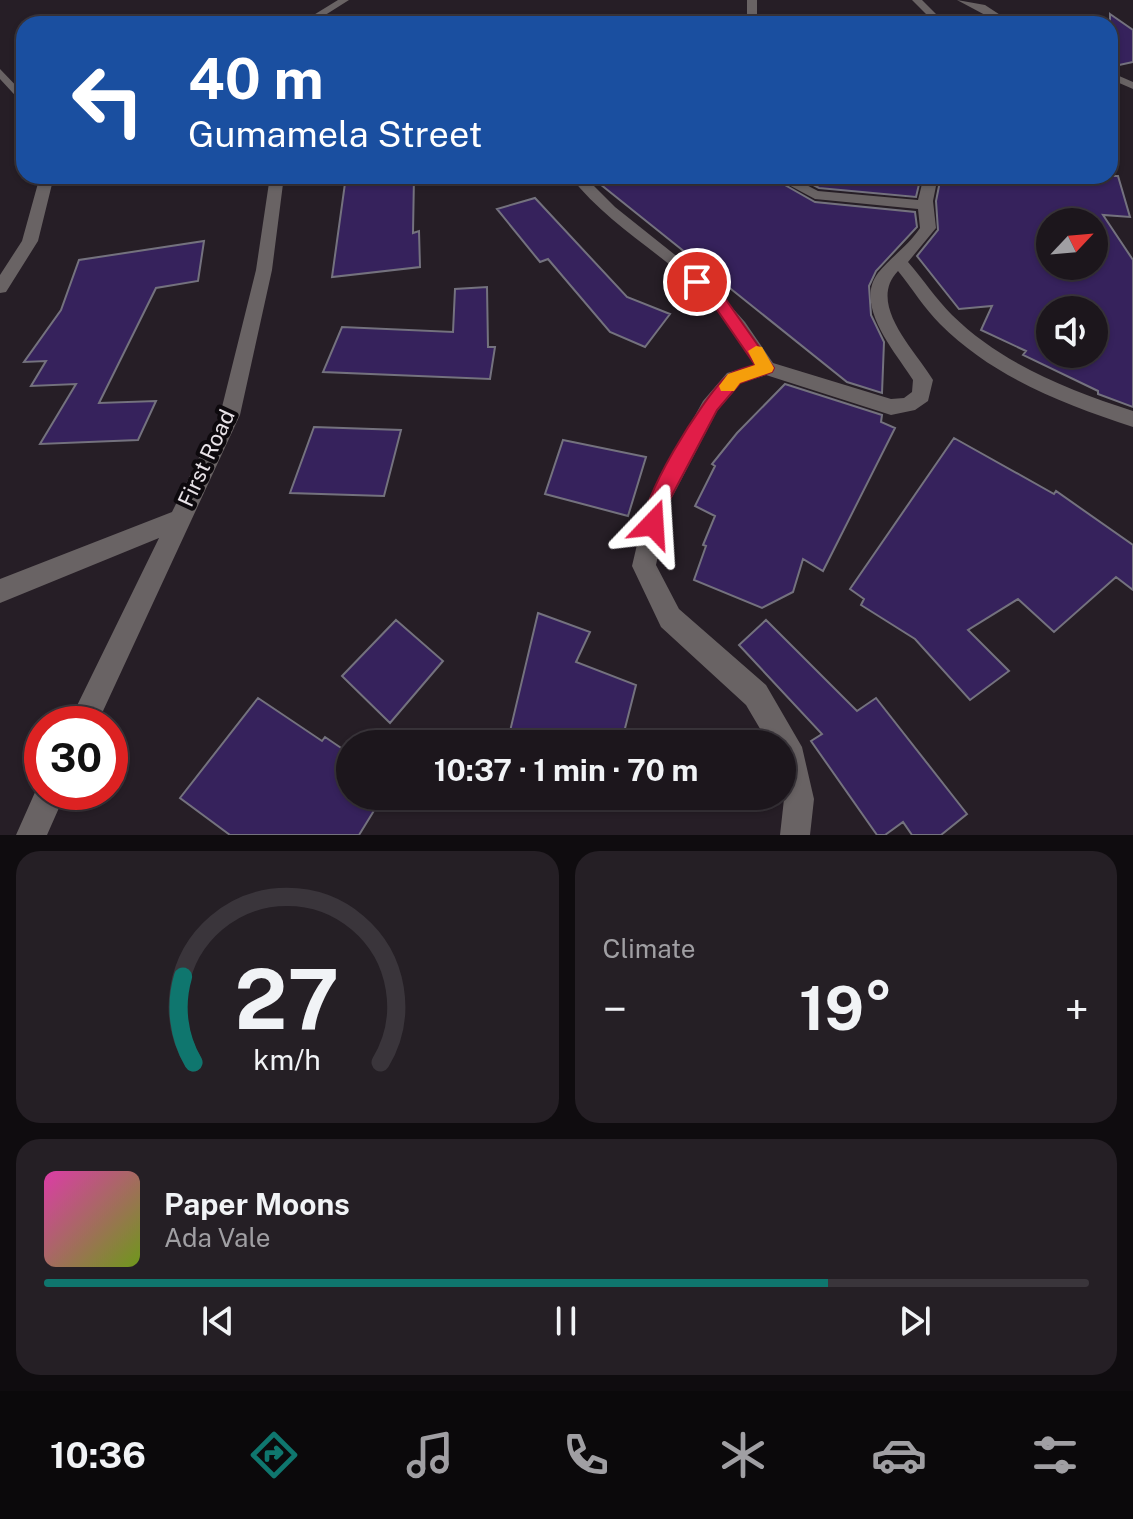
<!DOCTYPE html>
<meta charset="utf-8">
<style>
:root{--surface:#1c161c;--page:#251f25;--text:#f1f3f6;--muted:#a09fa3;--line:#3a353b;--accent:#0f766e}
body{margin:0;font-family:"Public Sans",sans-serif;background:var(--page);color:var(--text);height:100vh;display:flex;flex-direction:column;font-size:30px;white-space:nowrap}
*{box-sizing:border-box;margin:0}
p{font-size:26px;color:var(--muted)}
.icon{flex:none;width:44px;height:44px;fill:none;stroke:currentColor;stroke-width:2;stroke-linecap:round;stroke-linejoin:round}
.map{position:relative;height:835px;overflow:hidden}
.panel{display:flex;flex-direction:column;gap:16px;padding:16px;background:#0f0c0f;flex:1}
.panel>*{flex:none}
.guide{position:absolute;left:16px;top:16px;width:1102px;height:168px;border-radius:24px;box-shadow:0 2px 6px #0004,0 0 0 2px var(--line);background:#1a4fa0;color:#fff;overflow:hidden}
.needle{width:52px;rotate:64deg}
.buttons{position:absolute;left:1036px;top:208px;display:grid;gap:16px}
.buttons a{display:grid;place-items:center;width:72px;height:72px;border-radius:50%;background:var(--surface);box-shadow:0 2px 6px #0004,0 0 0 2px var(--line);font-size:40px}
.speed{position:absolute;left:24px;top:706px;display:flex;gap:16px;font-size:40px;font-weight:700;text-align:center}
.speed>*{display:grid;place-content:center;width:104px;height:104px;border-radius:50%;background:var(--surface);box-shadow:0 2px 6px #0004,0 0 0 2px var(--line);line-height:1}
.speed .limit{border:12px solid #d22;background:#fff;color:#111}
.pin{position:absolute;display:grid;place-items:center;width:68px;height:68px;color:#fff;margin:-34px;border:4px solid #fff;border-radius:50%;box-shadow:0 2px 8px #0007}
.me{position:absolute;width:88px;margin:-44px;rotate:20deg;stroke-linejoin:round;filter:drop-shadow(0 0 6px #0008)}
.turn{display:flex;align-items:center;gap:28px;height:168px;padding:0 40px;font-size:36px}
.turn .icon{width:104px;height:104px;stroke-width:2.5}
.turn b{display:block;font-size:56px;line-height:68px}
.big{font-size:60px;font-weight:700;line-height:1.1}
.panel .tile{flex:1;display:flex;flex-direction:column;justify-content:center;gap:12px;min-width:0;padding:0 28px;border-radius:24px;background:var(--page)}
.panel .dial{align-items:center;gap:0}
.dial svg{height:208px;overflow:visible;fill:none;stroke:var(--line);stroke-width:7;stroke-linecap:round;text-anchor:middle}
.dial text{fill:var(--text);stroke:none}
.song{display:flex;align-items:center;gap:24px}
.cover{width:96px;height:96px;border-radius:12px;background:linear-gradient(135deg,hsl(320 70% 55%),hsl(80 70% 35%))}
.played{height:8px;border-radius:4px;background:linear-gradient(90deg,var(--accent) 75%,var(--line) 75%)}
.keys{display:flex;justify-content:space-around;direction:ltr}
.heat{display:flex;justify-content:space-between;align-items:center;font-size:44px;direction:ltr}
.panel .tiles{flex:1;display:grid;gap:16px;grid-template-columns:1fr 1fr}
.tile:last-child{grid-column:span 2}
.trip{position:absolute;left:336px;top:730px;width:460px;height:80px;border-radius:40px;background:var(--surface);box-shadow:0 2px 6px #0004,0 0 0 2px var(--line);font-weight:700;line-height:80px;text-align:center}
.tabs{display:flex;height:128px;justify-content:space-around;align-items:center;background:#0b090b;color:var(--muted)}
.tabs .icon{width:56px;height:56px}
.tabs .current{color:var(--accent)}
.tabs b{font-size:36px;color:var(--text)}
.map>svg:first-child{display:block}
.building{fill:#36225c;stroke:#74727e;stroke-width:2;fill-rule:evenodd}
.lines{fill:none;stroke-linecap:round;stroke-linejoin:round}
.minor{fill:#696364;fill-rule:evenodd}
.route{fill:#e11d48;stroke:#92132f;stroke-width:2}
.slow{fill:#f59e0b}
.labels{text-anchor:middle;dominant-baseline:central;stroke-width:8;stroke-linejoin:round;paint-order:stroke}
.street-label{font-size:22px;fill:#e8e2e7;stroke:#0d090d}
</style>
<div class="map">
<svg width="1133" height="835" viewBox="0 0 1133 835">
<rect width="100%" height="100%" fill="#261e26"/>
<path class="building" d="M1110,14L1133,30V62L1110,67Z
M346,176H414L413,233L419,231L420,267L332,277Z
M590,176H769L815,202L915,212L917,227L876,271L869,286L871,315L884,342L882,393L847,382Z
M796,176H921L916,197L819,188Z
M941,176H1118L1130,217L1103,215L1133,260V407L1098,394V391L1023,355L1026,351L981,330L992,306L959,309L917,256L938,230L936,201ZM1050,222H1094V266H1050ZM1050,310H1094V354H1050Z
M535,198L627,297L670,314L645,347L610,332L548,259L540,262L497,209Z
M204,241L198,281L156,288L99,403L156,401L138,440L40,444L76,384L31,386L46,361L24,362L61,310L79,260Z
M487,287L488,347H495L490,379L323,372L342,327L453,332L455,289Z
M785,384L882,415L881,422L895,428L823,571L803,559L793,592L762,608L694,580L706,546L703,545L715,516L695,506L715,466L712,464L737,433Z
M314,427L401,430L384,496L290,493Z
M954,438L1054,494L1056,491L1133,545V590L1116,577L1054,632L1018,599L968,630L1009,671L970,700L915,639L861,605L864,599L850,589Z
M563,440L646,457L628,516L545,494Z
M538,613L590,632L576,662L636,685L621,744H507Z
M396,620L443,661L390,723L342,676Z
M766,620L857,711L876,698L967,814L941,835H912L903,822L885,835H877L811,741L822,734L739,645Z
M258,698L322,741L325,737L350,754V796H383L359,835H230L180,798Z"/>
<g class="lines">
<path class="minor" d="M338,0H349L311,24H299Z
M747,0H757V24H747Z
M912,0H922L946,24H936Z
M957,0L985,5L1014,24H1002Z
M0,69L24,94V105L0,79Z
M1110,72L1133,82V89L1110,79Z
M40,176H54L38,241L6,292L0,293V275L22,241Z
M270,176H284L272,270L240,415L97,724H68L159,538L0,603V579L172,512L220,415L256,270Z
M570,176H584L615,207L709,282L745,322L773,363L891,399L904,398L912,392L913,380C897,354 853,306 878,273C891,257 908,246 920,228L918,209L815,199L772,176H789L818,191L918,200L924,176H938L933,201L936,228L908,262C923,279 936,299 952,315C1002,364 1068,390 1133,411V427C1063,404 993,377 940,324C924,308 912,288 898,271C866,304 916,351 933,380L928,401L915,410L891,415L766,375L741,383L717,411L669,503L656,565L679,609L766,685L802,747L814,799L810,835H780L784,799L782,744H769L746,705L661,627L632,566L647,502L703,401L727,373L755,365C736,330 710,300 681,274C643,242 601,216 570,176Z
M40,781L42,792H66L47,835H16Z"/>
</g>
<path class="route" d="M697,278L724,297L774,368L772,372L740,383L717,410L668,503L660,530L653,533L645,530C634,506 705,395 726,377C733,370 746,368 755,365L713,304L692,286V279Z"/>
<path class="slow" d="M756,346L762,347L774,368L772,372L740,383L734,391H721L719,386L728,374L755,365L748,351Z"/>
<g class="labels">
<g class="street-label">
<text transform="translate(206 458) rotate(-65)">First Road</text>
</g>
</g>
</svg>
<div class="buttons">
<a><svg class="needle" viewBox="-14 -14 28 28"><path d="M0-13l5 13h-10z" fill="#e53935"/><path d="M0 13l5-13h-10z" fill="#a09fa3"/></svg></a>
<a><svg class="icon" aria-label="sound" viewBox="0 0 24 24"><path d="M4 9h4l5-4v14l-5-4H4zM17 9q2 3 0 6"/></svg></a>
</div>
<div class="speed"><div class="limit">30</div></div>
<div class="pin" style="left:697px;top:282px;background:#d93025"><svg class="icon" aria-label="arrive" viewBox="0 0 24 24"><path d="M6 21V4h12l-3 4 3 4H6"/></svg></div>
<svg class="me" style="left:653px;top:524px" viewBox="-20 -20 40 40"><path d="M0-17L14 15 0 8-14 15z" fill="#e11d48" stroke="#fff" stroke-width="4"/></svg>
<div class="trip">10:37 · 1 min · 70 m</div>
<div class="guide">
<div class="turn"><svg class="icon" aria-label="left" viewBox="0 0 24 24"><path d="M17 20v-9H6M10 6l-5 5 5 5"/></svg><div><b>40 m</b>Gumamela Street</div></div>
</div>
</div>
<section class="panel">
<div class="tiles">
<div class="tile dial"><svg viewBox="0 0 100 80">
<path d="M14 69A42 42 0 1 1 86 69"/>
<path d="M14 69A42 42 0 0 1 10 36" stroke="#0f766e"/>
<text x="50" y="56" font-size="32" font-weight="700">27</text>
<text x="50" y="72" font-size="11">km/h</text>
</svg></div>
<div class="tile"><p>Climate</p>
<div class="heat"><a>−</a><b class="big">19°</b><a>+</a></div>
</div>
<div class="tile">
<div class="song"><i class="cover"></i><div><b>Paper Moons</b><p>Ada Vale</p></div></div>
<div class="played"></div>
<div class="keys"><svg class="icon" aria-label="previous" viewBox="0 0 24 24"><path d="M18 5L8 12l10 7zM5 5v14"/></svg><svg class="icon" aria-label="pause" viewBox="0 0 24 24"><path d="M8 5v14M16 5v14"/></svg><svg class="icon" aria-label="next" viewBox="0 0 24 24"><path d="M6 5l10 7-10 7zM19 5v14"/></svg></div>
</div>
</div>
</section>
<nav class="tabs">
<b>10:36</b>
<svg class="icon current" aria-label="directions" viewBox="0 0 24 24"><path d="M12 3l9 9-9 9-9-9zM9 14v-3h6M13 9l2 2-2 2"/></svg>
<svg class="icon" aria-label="music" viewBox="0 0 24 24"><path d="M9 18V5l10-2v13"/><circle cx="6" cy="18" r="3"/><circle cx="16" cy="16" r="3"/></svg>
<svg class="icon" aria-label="phone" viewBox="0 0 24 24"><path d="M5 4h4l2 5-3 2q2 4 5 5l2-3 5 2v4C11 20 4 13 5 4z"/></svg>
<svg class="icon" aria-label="climate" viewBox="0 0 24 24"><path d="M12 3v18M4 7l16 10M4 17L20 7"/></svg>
<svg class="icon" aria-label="car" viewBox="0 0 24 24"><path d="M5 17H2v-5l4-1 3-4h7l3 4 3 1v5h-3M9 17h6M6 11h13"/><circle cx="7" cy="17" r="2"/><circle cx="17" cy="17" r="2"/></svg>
<svg class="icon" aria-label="filters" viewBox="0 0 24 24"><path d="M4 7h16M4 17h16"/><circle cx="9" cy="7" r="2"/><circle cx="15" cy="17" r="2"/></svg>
</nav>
